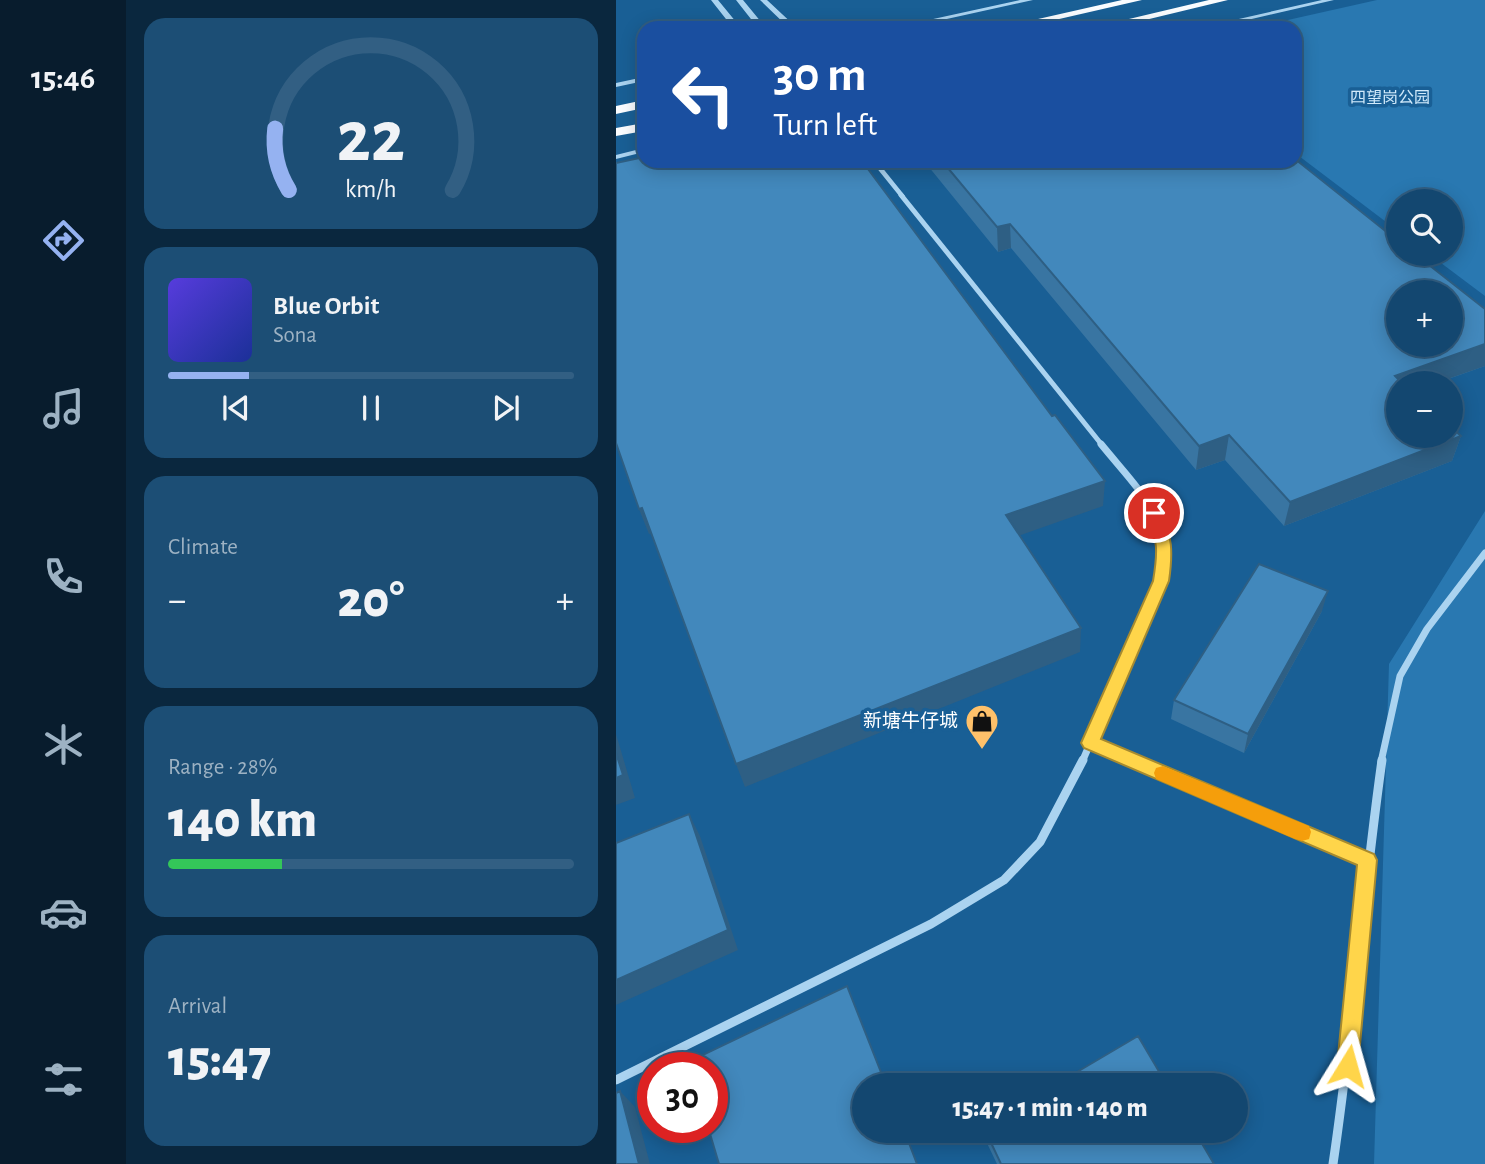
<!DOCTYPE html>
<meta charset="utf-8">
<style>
:root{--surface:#134770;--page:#1c4e75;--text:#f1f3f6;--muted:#9db2c3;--line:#325f83;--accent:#95b2f1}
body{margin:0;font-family:"Alegreya Sans","Noto Sans SC",sans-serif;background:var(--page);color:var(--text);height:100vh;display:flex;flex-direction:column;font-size:26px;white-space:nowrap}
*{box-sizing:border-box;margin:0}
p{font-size:23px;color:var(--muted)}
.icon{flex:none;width:38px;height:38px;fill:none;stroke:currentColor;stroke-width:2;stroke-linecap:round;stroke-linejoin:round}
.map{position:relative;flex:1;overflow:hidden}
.panel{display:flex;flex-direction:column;gap:18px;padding:18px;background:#0a273e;width:490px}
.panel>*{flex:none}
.guide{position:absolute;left:21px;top:21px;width:665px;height:147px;border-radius:21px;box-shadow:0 4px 18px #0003,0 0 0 2px var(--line);background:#1a4fa0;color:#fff;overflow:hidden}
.tools{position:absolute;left:770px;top:189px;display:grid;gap:14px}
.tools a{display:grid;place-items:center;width:77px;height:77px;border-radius:50%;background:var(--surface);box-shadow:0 4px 18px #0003,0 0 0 2px var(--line);font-size:35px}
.speed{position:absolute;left:21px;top:1052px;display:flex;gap:14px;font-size:35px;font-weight:700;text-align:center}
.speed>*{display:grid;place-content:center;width:91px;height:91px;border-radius:50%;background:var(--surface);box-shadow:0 4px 18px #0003,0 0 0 2px var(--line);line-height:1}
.speed .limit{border:10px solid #d22;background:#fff;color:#111}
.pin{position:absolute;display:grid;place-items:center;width:60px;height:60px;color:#fff;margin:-30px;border:4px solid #fff;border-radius:50%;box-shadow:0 2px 7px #0007}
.me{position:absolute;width:77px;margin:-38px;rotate:8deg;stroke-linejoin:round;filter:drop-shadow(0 0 5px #0008)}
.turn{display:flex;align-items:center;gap:24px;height:147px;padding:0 21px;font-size:32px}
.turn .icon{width:91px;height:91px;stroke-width:2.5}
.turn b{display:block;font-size:49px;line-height:60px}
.big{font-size:52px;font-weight:800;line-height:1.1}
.panel .widget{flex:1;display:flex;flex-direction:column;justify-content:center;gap:10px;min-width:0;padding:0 24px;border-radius:21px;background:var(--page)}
.panel .dial{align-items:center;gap:0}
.dial svg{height:182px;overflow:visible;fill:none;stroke:var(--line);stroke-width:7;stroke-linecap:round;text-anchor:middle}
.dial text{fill:var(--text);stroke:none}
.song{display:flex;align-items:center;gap:21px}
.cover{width:84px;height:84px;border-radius:10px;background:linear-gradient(135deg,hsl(250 70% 55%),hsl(230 70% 35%))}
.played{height:7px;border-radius:4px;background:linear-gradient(90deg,var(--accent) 20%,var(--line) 20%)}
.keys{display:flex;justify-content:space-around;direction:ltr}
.heat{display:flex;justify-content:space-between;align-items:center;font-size:38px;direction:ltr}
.charge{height:10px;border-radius:5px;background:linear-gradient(90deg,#34c759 28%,var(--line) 0)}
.trip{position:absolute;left:236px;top:1073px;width:396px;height:70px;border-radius:35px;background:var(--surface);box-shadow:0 4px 18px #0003,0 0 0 2px var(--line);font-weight:800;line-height:70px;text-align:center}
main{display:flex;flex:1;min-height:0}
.tab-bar{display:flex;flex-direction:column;width:126px;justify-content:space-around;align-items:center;background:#081c2d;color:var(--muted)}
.tab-bar .icon{width:49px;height:49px}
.tab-bar .selected{color:var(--accent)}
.tab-bar b{font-size:32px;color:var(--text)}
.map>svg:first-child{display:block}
.green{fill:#2978b1}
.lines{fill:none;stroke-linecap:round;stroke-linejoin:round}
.minor-far3{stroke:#aad3f0;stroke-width:4.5}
.minor-far2{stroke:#aad3f0;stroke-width:5}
.minor-far1{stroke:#aad3f0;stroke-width:7}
.minor{stroke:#aad3f0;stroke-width:9}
.tertiary{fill:#aad3f0;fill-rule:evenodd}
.trunk{fill:#fafcff;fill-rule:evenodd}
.wall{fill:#3975a2}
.shaded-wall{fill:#2e5f84}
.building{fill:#4288bc;stroke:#2e5f84;stroke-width:2;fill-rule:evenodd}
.route{fill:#ffd54a;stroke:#a68a30;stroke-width:2}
.slow{fill:#f59e0b}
.labels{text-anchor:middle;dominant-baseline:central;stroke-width:7;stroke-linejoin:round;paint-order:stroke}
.far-park-label{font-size:16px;fill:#d1eafb;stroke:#195f95}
.poi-label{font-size:19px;fill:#fff;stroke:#195f95;text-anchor:end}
</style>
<main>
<nav class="tab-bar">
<b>15:46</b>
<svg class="icon selected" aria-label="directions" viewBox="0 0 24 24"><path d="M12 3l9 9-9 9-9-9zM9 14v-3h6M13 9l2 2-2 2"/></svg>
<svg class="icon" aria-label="music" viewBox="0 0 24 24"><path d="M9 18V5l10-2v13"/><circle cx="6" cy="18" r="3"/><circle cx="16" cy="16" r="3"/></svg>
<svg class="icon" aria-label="phone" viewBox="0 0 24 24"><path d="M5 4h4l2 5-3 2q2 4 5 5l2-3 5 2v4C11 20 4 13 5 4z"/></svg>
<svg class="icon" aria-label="climate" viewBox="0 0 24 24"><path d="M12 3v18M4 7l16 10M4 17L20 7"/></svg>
<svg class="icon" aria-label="car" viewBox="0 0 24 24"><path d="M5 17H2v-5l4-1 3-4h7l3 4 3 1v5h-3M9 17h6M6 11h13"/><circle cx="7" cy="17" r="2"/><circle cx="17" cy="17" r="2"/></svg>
<svg class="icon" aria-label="filters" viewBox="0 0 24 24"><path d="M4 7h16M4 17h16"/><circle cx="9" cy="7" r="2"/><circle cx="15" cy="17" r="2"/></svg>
</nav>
<section class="panel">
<div class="widget dial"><svg viewBox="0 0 100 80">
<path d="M14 69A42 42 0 1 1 86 69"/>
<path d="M14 69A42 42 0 0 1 8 42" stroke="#95b2f1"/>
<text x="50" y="56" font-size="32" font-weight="700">22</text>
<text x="50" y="72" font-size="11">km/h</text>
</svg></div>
<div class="widget">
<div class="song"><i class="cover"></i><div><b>Blue Orbit</b><p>Sona</p></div></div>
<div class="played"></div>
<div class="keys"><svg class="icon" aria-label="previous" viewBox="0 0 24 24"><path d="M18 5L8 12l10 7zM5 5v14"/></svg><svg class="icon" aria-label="pause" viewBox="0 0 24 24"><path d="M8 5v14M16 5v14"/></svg><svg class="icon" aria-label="next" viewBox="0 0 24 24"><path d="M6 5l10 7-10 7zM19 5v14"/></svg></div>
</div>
<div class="widget"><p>Climate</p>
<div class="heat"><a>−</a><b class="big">20°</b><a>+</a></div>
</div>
<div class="widget"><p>Range · 28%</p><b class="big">140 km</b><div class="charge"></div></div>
<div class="widget"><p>Arrival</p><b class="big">15:47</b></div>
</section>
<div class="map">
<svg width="869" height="1164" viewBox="0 0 869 1164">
<rect width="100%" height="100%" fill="#195f95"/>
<path class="green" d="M761,0H869V296L813,254H835V201H782V231L679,153V28H636Z
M869,511V1164H758L773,664Z"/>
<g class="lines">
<path class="minor-far3" d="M258,161L287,197"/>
<path class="minor-far2" d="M285,195L486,445"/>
<path class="minor-far1" d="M474,743L519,762
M466,762L545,581C555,515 523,491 485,444
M765,762L784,676L811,629L869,553"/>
<path class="minor" d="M515,760L752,860
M0,1080L315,924L388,880L424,842L467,760
M717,1164C737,1030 747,895 766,760"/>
<path class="tertiary" d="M95,0H102L125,28H117Z
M120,0H127L150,28H142Z
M144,0H151L181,28H173Z
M404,0H417L290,28H276Z
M706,0H718L597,28H583Z
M28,77V81L0,87V83Z
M28,148V152L0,159V155Z"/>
<path class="trunk" d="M506,0H526L404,28H382Z
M593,0H612L496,28H475Z
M28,100V108L0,114V106Z
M28,123V131L0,136V128Z"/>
</g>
<path class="wall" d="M308,161H679L869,309V366L821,383H782L845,436L836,461L668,526L609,460L580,470L395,248L382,252Z
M706,611L628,753L555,719L558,700Z
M368,1130H578L598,1164H381L369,1139Z"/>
<path class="shaded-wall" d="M394,224L395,248L382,252L381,227Z
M869,344V366L820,383H782L779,376Z
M613,435L609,460L580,470L583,446Z
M845,436L836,461L668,526L674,502Z
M489,481L487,506L391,540L390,515Z
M26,508L36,533L33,534L23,509Z
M712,591L706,611L628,753L632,734Z
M465,628L464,652L129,787L120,764Z
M0,734L19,798L0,805Z
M73,814L84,836L122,950L0,1005V980Z
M4,1091L19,1107L34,1164H23Z"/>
<path class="building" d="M28,157V161H246L436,416L439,415L489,481L390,515L465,628L120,764L26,508L23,509L0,443V163Z
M679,159L782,241V254H799L869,309V344L779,376L786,383H782V436H835V427L845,436L674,502L613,435L583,446L394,224L381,227L326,161H679ZM782,292H835V345H782Z
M643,564L712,591L632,734L558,700Z
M0,753L7,775L0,778Z
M73,814L112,930L0,980V843Z
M231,986L270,1085H248V1130H288L301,1164H103L92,1127H96V1068H75L74,1061Z
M522,1036L551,1085H439Z
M4,1091L23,1164H0V1093Z
M369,1130H578L598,1164H385Z"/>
<path class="route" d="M538,508L543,509C557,535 557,553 553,581L485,739L758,854L761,860L742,1066L739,1074L732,1077L724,1074L721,1066L741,865L468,748L465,743L537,581C542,551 542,541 530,513Z"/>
<path class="slow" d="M547,766L693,826L695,832L693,839L686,841L679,839L540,779L538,773L540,768Z"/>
<defs>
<symbol id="shop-pin" viewBox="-11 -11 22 30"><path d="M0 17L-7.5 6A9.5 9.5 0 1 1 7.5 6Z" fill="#ffc16a" stroke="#195f95"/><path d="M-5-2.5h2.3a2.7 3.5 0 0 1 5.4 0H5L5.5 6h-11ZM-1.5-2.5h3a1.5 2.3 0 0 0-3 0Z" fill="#111"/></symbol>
</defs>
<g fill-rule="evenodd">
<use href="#shop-pin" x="347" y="702" width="38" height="52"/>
</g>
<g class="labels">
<g class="far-park-label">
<text x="774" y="98">四望岗公园</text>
</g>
<g class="poi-label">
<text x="342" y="721">新塘牛仔城</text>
</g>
</g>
</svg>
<div class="tools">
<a><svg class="icon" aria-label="search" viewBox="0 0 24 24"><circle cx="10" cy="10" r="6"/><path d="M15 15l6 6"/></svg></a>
<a>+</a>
<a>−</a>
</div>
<div class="speed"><div class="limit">30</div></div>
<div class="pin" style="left:538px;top:513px;background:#d93025"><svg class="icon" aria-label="arrive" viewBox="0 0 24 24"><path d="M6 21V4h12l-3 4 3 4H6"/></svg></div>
<svg class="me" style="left:732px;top:1066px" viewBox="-20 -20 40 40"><path d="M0-17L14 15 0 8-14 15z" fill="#ffd54a" stroke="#fff" stroke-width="4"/></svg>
<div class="trip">15:47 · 1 min · 140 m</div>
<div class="guide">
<div class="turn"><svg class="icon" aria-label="left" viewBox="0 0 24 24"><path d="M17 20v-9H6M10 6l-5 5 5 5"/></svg><div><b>30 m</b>Turn left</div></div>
</div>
</div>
</main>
